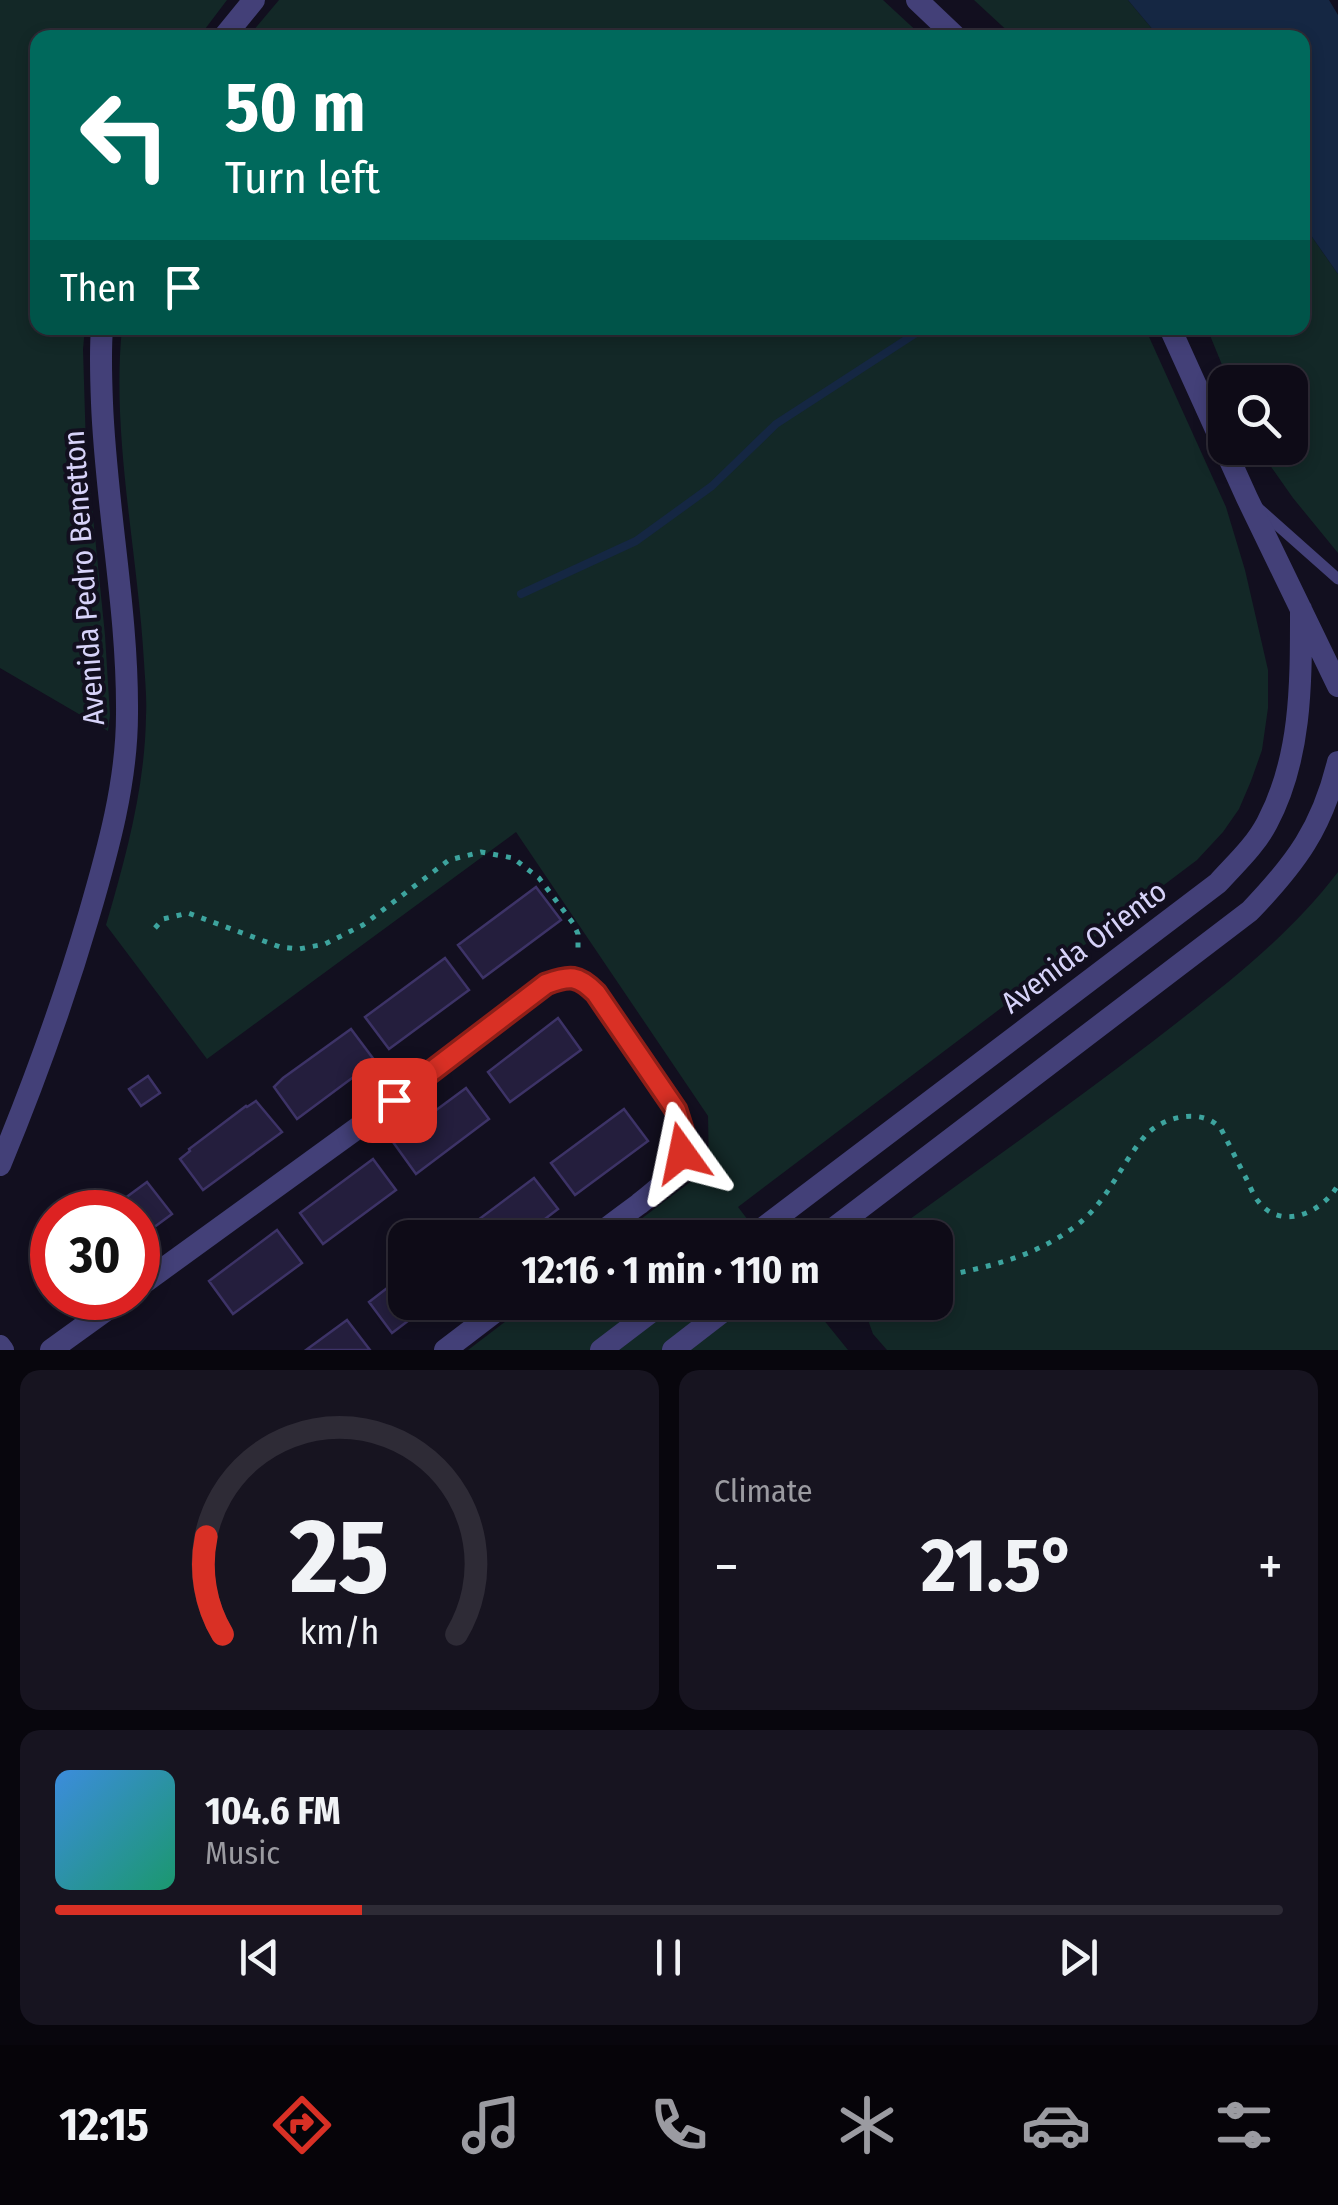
<!DOCTYPE html>
<meta charset="utf-8">
<style>
:root{--surface:#0e0b17;--page:#171420;--text:#f1f3f6;--muted:#9b9ba1;--line:#2e2b36;--accent:#d93025}
body{margin:0;font-family:"Fira Sans Condensed",sans-serif;background:var(--page);color:var(--text);height:100vh;display:flex;flex-direction:column;font-size:38px;white-space:nowrap}
*{box-sizing:border-box;margin:0}
p{font-size:32px;color:var(--muted)}
.icon{flex:none;width:55px;height:55px;fill:none;stroke:currentColor;stroke-width:2;stroke-linecap:round;stroke-linejoin:round}
.map{position:relative;height:1350px;overflow:hidden}
.panel{display:flex;flex-direction:column;gap:20px;padding:20px;background:#08060d;flex:1}
.panel>*{flex:none}
.hud{position:absolute;left:30px;top:30px;width:1280px;height:305px;border-radius:20px;box-shadow:0 5px 15px #0003,0 0 0 2px var(--line);background:#00695c;color:#fff;overflow:hidden}
.fabs{position:absolute;left:1208px;top:365px;display:grid;gap:20px}
.fabs a{display:grid;place-items:center;width:100px;height:100px;border-radius:20px;background:var(--surface);box-shadow:0 5px 15px #0003,0 0 0 2px var(--line);font-size:50px}
.speed{position:absolute;left:30px;top:1190px;display:flex;gap:20px;font-size:50px;font-weight:700;text-align:center}
.speed>*{display:grid;place-content:center;width:130px;height:130px;border-radius:50%;background:var(--surface);box-shadow:0 5px 15px #0003,0 0 0 2px var(--line);line-height:1}
.speed .limit{border:15px solid #d22;background:#fff;color:#111}
.pin{position:absolute;display:grid;place-items:center;width:85px;height:85px;color:#fff;margin:-42px;border-radius:20px;box-shadow:0 5px 15px #0006}
.me{position:absolute;width:110px;margin:-55px;rotate:348deg;stroke-linejoin:round;filter:drop-shadow(0 0 8px #0008)}
.turn{display:flex;align-items:center;gap:35px;height:210px;padding:0 30px;font-size:45px}
.turn .icon{width:130px;height:130px;stroke-width:2.5}
.turn b{display:block;font-size:70px;line-height:85px}
.then{display:flex;align-items:center;height:95px;padding:0 30px;background:#0003;gap:20px;font-size:38px}
.big{font-size:75px;font-weight:700;line-height:1.1}
.panel .tile{flex:1;display:flex;flex-direction:column;justify-content:center;gap:15px;min-width:0;padding:0 35px;border-radius:20px;background:var(--page)}
.panel .dial{align-items:center;gap:0}
.dial svg{height:260px;overflow:visible;fill:none;stroke:var(--line);stroke-width:7;stroke-linecap:round;text-anchor:middle}
.dial text{fill:var(--text);stroke:none}
.song{display:flex;align-items:center;gap:30px}
.cover{width:120px;height:120px;border-radius:15px;background:linear-gradient(135deg,hsl(210 70% 55%),hsl(160 70% 35%))}
.played{height:10px;border-radius:5px;background:linear-gradient(90deg,var(--accent) 25%,var(--line) 25%)}
.keys{display:flex;justify-content:space-around;direction:ltr}
.heat{display:flex;justify-content:space-between;align-items:center;font-size:55px;direction:ltr}
.panel .tiles{flex:1;display:grid;gap:20px;grid-template-columns:1fr 1fr}
.tile:last-child{grid-column:span 2}
.trip{position:absolute;left:388px;top:1220px;width:565px;height:100px;border-radius:20px;background:var(--surface);box-shadow:0 5px 15px #0003,0 0 0 2px var(--line);font-weight:700;line-height:100px;text-align:center}
.tabs{display:flex;height:160px;justify-content:space-around;align-items:center;background:#060409;color:var(--muted)}
.tabs .icon{width:70px;height:70px}
.tabs .active{color:var(--accent)}
.tabs b{font-size:45px;color:var(--text)}
.map>svg:first-child{display:block}
.green{fill:#132827}
.water{fill:#152743}
.lines{fill:none;stroke-linecap:round;stroke-linejoin:round}
.stream{stroke:#152743;stroke-width:8}
.building{fill:#241e3d;stroke:#3d3367;stroke-width:2.5}
.path{stroke:#3da49e;stroke-width:5;stroke-dasharray:5 8;stroke-linecap:butt}
.service{stroke:#434078;stroke-width:11}
.minor{stroke:#434078;stroke-width:22}
.route-casing{stroke:#8d1f18;stroke-width:25}
.route{stroke:#d93025;stroke-width:18}
.labels{text-anchor:middle;dominant-baseline:central;stroke-width:8;stroke-linejoin:round;paint-order:stroke}
.street-label{font-size:30px;fill:#d7d3f9;stroke:#120f1f}
</style>
<div class="map">
<svg width="1338" height="1350" viewBox="0 0 1338 1350">
<rect width="100%" height="100%" fill="#120f1f"/>
<path class="green" d="M0,0H227L199,37L38,38V328H85L83,349L86,448L105,635L110,715L108,731L0,668Z
M279,0H883L923,37H248Z
M974,0H1128L1159,37H1014Z
M1303,224L1338,274V553L1293,498L1258,448H1290V382H1229L1207,328H1302Z
M122,328H1145L1226,507L1245,570L1268,670V708L1262,750L1251,781L1239,809L1223,832L1197,860L738,1207L761,1237H617L709,1168L708,1116L516,832L207,1059L106,925C126,857 145,787 146,716C147,698 145,680 144,662C138,554 111,435 122,328Z
M1338,872V1350H887L873,1334L862,1303L935,1302V1238L885,1237C974,1173 1064,1109 1152,1042C1220,989 1285,941 1338,872Z
M531,1302L810,1303L848,1350H468Z"/>
<path class="water" d="M1128,0H1329L1338,15V274L1303,224L1302,38L1159,37Z"/>
<g class="lines">
<path class="stream" d="M521,594L636,541L712,486L776,424L924,328"/>
</g>
<path class="building" d="M536,887L561,920L483,978L458,945Z
M445,958L469,990L389,1049L365,1017Z
M558,1018L581,1050L510,1102L488,1072Z
M351,1029L375,1061L297,1119L274,1087L283,1078Z
M148,1076L160,1093L141,1106L129,1089Z
M466,1088L489,1119L416,1174L393,1142Z
M256,1101L282,1132L203,1190L180,1159L190,1151L189,1149L246,1106L247,1107Z
M624,1109L648,1141L575,1195L551,1163Z
M373,1159L396,1190L323,1244L300,1213Z
M534,1178L558,1209L520,1238H466L462,1232Z
M147,1182L172,1214L138,1239V1212H87L110,1196L117,1204Z
M277,1230L302,1263L233,1314L209,1281Z
M405,1262V1302H433L392,1333L369,1302L404,1275L398,1267Z
M347,1320L370,1350H306Z"/>
<g class="lines">
<path class="path" d="M155,928L163,919L188,913L280,947L299,949L325,944L363,925L449,860L481,852L513,858L539,878L573,923L578,934V955
M935,1278C986,1267 1030,1259 1073,1228C1108,1203 1119,1166 1145,1136C1163,1116 1203,1107 1221,1129C1230,1146 1238,1163 1247,1180C1250,1186 1253,1195 1258,1201C1281,1232 1323,1212 1338,1185"/>
<path class="service" d="M1257,507L1338,579"/>
<path class="minor" d="M917,0L957,38
M223,38L254,0
M1170,328L1247,498L1338,686
M0,1165C34,1083 64,1000 89,915C108,850 127,782 127,714C128,610 106,507 102,403C101,378 100,353 102,328
M750,1238L1218,883C1235,864 1255,846 1267,823C1302,757 1301,682 1301,609
M821,1238L1250,911C1296,863 1322,828 1338,762
M138,1287L363,1124L546,984C569,975 578,975 596,993L676,1110C692,1160 677,1174 639,1204C624,1215 609,1226 594,1238
M0,1346L3,1350
M51,1350L123,1298
M445,1350L508,1302
M601,1350L664,1302
M673,1350L735,1302"/>
</g>
<g class="lines">
<defs>
<path id="route" d="M394,1100L546,984C570,975 578,975 596,993L676,1110L683,1132L682,1153"/>
</defs>
<use href="#route" class="route-casing"/>
<use href="#route" class="route"/>
</g>
<g class="labels">
<g class="street-label">
<text transform="translate(84 578) rotate(-94)">Avenida Pedro Benetton</text>
<text transform="translate(1084 947) rotate(-37)">Avenida Oriento</text>
</g>
</g>
</svg>
<div class="fabs">
<a><svg class="icon" aria-label="search" viewBox="0 0 24 24"><circle cx="10" cy="10" r="6"/><path d="M15 15l6 6"/></svg></a>
</div>
<div class="speed"><div class="limit">30</div></div>
<div class="pin" style="left:394px;top:1100px;background:#d93025"><svg class="icon" aria-label="arrive" viewBox="0 0 24 24"><path d="M6 21V4h12l-3 4 3 4H6"/></svg></div>
<svg class="me" style="left:682px;top:1153px" viewBox="-20 -20 40 40"><path d="M0-17L14 15 0 8-14 15z" fill="#d93025" stroke="#fff" stroke-width="4"/></svg>
<div class="trip">12:16 · 1 min · 110 m</div>
<div class="hud">
<div class="turn"><svg class="icon" aria-label="left" viewBox="0 0 24 24"><path d="M17 20v-9H6M10 6l-5 5 5 5"/></svg><div><b>50 m</b>Turn left</div></div>
<div class="then">Then<svg class="icon" aria-label="arrive" viewBox="0 0 24 24"><path d="M6 21V4h12l-3 4 3 4H6"/></svg></div>
</div>
</div>
<section class="panel">
<div class="tiles">
<div class="tile dial"><svg viewBox="0 0 100 80">
<path d="M14 69A42 42 0 1 1 86 69"/>
<path d="M14 69A42 42 0 0 1 9 39" stroke="#d93025"/>
<text x="50" y="56" font-size="32" font-weight="700">25</text>
<text x="50" y="72" font-size="11">km/h</text>
</svg></div>
<div class="tile"><p>Climate</p>
<div class="heat"><a>−</a><b class="big">21.5°</b><a>+</a></div>
</div>
<div class="tile">
<div class="song"><i class="cover"></i><div><b>104.6 FM</b><p>Music</p></div></div>
<div class="played"></div>
<div class="keys"><svg class="icon" aria-label="previous" viewBox="0 0 24 24"><path d="M18 5L8 12l10 7zM5 5v14"/></svg><svg class="icon" aria-label="pause" viewBox="0 0 24 24"><path d="M8 5v14M16 5v14"/></svg><svg class="icon" aria-label="next" viewBox="0 0 24 24"><path d="M6 5l10 7-10 7zM19 5v14"/></svg></div>
</div>
</div>
</section>
<nav class="tabs">
<b>12:15</b>
<svg class="icon active" aria-label="directions" viewBox="0 0 24 24"><path d="M12 3l9 9-9 9-9-9zM9 14v-3h6M13 9l2 2-2 2"/></svg>
<svg class="icon" aria-label="music" viewBox="0 0 24 24"><path d="M9 18V5l10-2v13"/><circle cx="6" cy="18" r="3"/><circle cx="16" cy="16" r="3"/></svg>
<svg class="icon" aria-label="phone" viewBox="0 0 24 24"><path d="M5 4h4l2 5-3 2q2 4 5 5l2-3 5 2v4C11 20 4 13 5 4z"/></svg>
<svg class="icon" aria-label="climate" viewBox="0 0 24 24"><path d="M12 3v18M4 7l16 10M4 17L20 7"/></svg>
<svg class="icon" aria-label="car" viewBox="0 0 24 24"><path d="M5 17H2v-5l4-1 3-4h7l3 4 3 1v5h-3M9 17h6M6 11h13"/><circle cx="7" cy="17" r="2"/><circle cx="17" cy="17" r="2"/></svg>
<svg class="icon" aria-label="filters" viewBox="0 0 24 24"><path d="M4 7h16M4 17h16"/><circle cx="9" cy="7" r="2"/><circle cx="15" cy="17" r="2"/></svg>
</nav>
